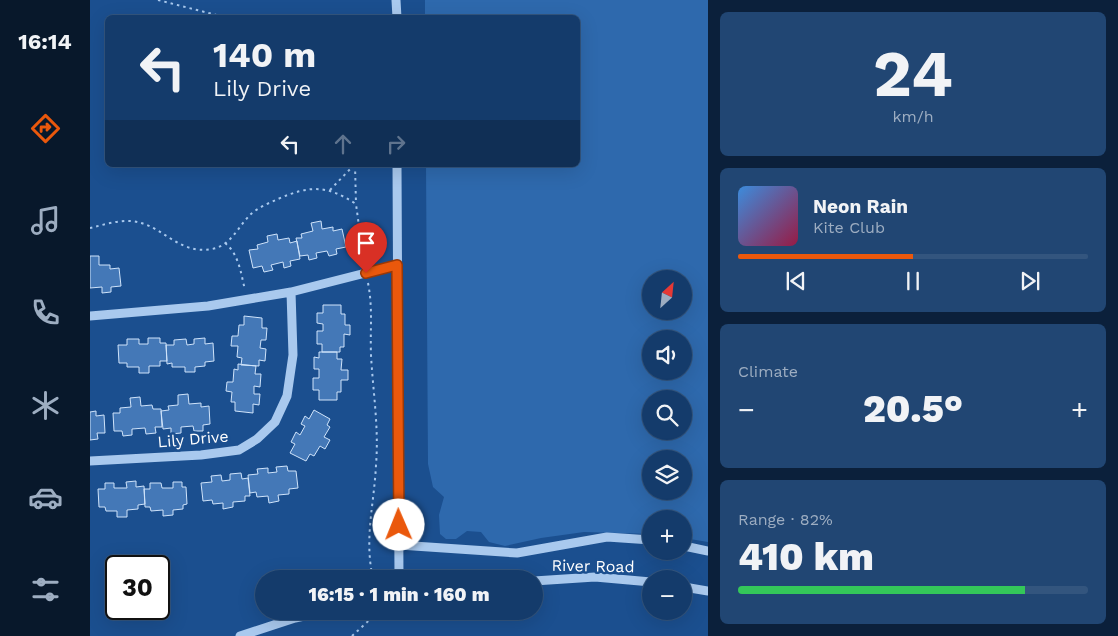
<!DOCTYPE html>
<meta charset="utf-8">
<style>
:root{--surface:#143b6b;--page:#214673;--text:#f1f3f6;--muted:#9dadc1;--line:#33557e;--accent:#ea580c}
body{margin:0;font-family:"Work Sans",sans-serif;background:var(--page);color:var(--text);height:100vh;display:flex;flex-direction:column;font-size:19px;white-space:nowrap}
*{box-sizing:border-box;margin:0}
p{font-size:16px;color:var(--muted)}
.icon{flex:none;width:28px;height:28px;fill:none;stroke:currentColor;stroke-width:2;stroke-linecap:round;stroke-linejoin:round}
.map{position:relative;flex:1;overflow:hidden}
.panel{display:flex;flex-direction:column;gap:12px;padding:12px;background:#0b203b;width:410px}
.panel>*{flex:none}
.hud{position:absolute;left:15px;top:15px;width:475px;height:152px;border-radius:8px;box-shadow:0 5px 20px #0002,0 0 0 1px var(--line);background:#143b6b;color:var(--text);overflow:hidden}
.needle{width:32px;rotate:27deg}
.buttons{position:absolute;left:552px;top:270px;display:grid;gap:10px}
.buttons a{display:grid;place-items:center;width:50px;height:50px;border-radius:50%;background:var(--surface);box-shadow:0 5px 20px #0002,0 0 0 1px var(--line);font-size:25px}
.speed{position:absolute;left:15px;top:555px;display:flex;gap:10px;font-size:25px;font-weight:700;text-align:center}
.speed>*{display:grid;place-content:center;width:65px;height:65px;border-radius:50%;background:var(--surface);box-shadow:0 5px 20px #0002,0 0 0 1px var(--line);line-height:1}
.speed .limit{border:2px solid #111;border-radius:8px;background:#fff;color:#111}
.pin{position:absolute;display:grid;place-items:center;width:42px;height:42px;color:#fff;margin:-51px -21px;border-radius:50% 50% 50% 0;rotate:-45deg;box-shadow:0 0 5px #0007}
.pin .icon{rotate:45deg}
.me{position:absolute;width:55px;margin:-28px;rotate:359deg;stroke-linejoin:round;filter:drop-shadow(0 0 4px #0008)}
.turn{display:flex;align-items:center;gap:18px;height:105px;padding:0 25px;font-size:22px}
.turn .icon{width:65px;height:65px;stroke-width:2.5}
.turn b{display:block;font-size:35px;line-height:42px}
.lanes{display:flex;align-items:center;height:48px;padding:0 25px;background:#0003;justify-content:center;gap:25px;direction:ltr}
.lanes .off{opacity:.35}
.big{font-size:38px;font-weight:800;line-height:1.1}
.panel .card{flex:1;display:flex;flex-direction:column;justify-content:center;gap:8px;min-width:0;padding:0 18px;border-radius:8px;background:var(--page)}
.panel .dial{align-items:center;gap:0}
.dial b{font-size:65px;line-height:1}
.song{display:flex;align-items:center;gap:15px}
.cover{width:60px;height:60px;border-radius:8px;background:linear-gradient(135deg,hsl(210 70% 55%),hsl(340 70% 35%))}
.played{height:5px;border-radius:2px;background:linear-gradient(90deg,var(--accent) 50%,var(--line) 50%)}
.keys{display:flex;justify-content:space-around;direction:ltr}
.heat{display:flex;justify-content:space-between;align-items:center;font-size:28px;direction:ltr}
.charge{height:8px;border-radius:4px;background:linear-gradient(90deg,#34c759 82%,var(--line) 0)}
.trip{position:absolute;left:165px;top:570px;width:288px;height:50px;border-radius:25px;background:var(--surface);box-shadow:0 5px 20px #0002,0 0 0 1px var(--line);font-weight:800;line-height:50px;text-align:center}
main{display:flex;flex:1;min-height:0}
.menu{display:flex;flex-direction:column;width:90px;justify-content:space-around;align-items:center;background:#08182b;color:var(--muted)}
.menu .icon{width:35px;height:35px}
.menu .selected{color:var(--accent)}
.menu b{font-size:22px;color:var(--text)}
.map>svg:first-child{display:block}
.green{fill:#2e69ad;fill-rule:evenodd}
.building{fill:#4478b7;stroke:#cfe3fa}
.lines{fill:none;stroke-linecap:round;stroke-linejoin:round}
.path{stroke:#a9c9ee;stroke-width:2;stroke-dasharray:2.5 4;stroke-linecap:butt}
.minor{stroke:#a9c9ee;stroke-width:9}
.route-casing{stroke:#983908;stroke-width:12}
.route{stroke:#ea580c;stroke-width:9}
.labels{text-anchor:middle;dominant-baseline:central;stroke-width:5;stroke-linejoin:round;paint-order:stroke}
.street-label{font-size:16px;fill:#fff;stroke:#1b4f8f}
</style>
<main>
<nav class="menu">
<b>16:14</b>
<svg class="icon selected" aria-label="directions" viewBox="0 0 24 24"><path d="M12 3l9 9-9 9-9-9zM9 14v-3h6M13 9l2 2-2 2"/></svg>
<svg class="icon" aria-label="music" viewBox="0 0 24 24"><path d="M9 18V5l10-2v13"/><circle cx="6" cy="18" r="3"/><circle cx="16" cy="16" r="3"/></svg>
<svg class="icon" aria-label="phone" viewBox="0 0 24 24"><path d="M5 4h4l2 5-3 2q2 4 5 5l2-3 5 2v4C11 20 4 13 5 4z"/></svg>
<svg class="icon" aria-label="climate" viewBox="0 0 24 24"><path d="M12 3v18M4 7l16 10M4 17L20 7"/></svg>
<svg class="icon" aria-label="car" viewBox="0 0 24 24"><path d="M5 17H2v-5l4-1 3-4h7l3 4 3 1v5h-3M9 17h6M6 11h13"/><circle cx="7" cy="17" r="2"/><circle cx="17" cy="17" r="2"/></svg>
<svg class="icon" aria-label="filters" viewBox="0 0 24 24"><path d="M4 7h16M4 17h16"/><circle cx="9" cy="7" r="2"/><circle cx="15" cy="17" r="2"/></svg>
</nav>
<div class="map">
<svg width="618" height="636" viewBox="0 0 618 636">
<rect width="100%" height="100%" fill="#1b4f8f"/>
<path class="green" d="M335,0H618V542L594,538V519H561V534L494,532L451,538L415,546L399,542L391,532L377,531L366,539H356L350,534L349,515L354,497L343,487L338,464L336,165H488V18L335,17ZM561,279H594V311H561ZM561,339H594V371H561ZM561,399H594V431H561ZM561,459H594V491H561Z"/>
<path class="building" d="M231,221L232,229L243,227V231L252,229L256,247L246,249L247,254L239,256L237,251L226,253L227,258L219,260L218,255L210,256L206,238H212L211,234L223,231L221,223Z
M187,234L188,240L199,238L200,243L207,241L210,259L200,261L201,266L194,268L193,262L181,265L183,270L174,272L172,266L163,268L159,250L168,249L167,245L178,242L177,236Z
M0,256H9V265H20V269L29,268L31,286L21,287V292L12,293V287L0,288Z
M233,305H251V314H255V325H260V335L254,334V347H250V352H232V344H227V331H233V324L227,323V313H233Z
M154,316L172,318V328H177L176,340H171L170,348L176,349L175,361L169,360V366L151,365L152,358L147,357L148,346H141L142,336H148L149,325H154Z
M58,338H70V343H76L77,361H70V366H59V373H49V367H37V363H29L28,345H37V339H49V344H58Z
M115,338V344L123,343L124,361L115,362V366L105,367V372H95V367H82V363L77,364L76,345H84V340L96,339L97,345L104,344V339Z
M229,352H247V359H252L251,370H258V380H251V392H247V400H229V390H223V378H229V369H224V357L229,358Z
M148,364L166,366L165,374H171L170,387L164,386V394H170L169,405L163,404V413L145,411V402H141L142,392L136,391L137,382H143L144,369L148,370Z
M98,394L99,404L111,403V407L119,406L120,424L113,425V431H104L103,426L91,427V433L81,434V428L73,429L71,411L79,410L78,406L88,405V395Z
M50,397L51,406L62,405L63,409H71L72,427H65L66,433L56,434L55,428L42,429V435L33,436L32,431H24L23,413H30V408L41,407L40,398Z
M224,410L240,419L237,425L240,427L234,437L240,440L235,449L230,446L224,456L220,454L216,461L200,453L205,444L201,442L206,432L210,435L215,426L211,424L215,416L219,419Z
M6,411V416L14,415L15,433H7L8,439L0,440V412Z
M197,466L198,471H206L208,488L199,489V494L188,495L189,501L179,503L178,496L167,497L166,492L160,493L158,475L168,474L167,469L178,468V473L187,472L186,467Z
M151,473L152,479L158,478L160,496H155V501L143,502V507L133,509V503L123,504L122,500L113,501L111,483L122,482L121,476L131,475L132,481L140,480V474Z
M46,481V487L54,486L55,504L48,505V509L37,510V517H27V511H16L15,507H9L8,489H15V483H24V488H37L36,482Z
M83,482H92V487H96L97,504L93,505V509L83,510V515L73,516V510L61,511L60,507H55L54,489H60V483H71L72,488H83Z"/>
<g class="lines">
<path class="path" d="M68,0L138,18
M265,165L266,204
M240,190L264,165
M0,228C13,225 28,220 41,221C73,224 87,255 122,249C141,246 149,225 161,214C169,207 179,203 188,199C220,185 237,185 266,204L274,264
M135,243C149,254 151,274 155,290
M278,283C283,308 280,330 281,355C283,392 289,428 286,465C284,506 274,538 283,579
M262,636L286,614L287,611"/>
<path class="minor" d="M306,0L307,18
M307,165L309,579
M0,316L118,306L201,292L307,265
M0,461L111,455L149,450L167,439L185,422L197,396L203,355L201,292
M309,545L427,553L517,537L561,540
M594,546L618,551
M444,581L505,577L561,582
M594,587L618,591
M150,636L205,618L237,611"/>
</g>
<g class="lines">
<defs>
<path id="route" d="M276,273L307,265L309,525"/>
</defs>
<use href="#route" class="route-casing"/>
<use href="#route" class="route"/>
</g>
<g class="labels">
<g class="street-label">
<text transform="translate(103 439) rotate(-5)">Lily Drive</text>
<text transform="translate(503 566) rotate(1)">River Road</text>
</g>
</g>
</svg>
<div class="buttons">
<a><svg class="needle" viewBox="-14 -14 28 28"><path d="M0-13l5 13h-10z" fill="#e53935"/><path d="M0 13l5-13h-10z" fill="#9dadc1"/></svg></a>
<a><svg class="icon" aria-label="sound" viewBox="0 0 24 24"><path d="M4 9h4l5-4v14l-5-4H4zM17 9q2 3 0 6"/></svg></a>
<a><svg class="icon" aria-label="search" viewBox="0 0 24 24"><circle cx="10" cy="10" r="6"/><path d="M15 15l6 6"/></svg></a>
<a><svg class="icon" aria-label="layers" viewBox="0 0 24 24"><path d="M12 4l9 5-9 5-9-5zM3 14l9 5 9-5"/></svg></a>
<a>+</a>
<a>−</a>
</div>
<div class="speed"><div class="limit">30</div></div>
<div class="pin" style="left:276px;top:273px;background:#d93025"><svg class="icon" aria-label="arrive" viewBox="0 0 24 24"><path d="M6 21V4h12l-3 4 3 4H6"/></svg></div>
<svg class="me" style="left:309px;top:525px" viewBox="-20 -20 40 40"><circle r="19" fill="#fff"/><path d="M0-13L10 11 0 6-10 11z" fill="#ea580c"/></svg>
<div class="trip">16:15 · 1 min · 160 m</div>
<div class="hud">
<div class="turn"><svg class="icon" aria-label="left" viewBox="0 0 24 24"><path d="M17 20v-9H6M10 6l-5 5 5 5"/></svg><div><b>140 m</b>Lily Drive</div></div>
<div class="lanes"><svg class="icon" aria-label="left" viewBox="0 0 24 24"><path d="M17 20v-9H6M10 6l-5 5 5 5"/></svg><svg class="icon off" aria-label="ahead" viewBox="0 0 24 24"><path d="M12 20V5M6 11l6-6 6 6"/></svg><svg class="icon off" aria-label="right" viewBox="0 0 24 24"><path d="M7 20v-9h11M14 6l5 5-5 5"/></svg></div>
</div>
</div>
<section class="panel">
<div class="card dial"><b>24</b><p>km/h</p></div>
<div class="card">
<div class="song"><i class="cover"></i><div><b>Neon Rain</b><p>Kite Club</p></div></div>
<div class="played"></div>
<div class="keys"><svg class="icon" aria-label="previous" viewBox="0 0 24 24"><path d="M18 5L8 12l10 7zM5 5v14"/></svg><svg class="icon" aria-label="pause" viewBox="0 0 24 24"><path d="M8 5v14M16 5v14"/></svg><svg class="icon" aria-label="next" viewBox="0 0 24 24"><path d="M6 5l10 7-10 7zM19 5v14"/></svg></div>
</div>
<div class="card"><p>Climate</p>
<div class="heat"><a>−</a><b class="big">20.5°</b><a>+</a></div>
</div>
<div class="card"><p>Range · 82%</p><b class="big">410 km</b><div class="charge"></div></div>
</section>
</main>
